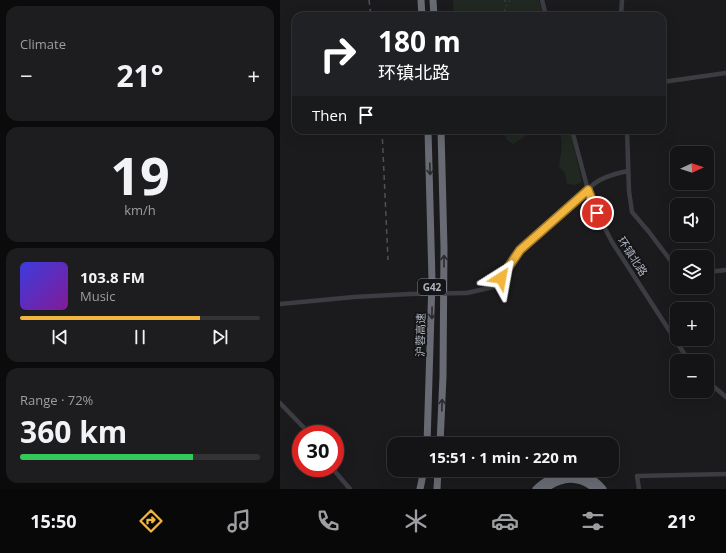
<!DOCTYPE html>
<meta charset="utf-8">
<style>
:root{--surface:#141416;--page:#1d1d1f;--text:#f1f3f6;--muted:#9d9ea1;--line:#333335;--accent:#f2b53e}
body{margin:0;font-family:"Open Sans","Noto Sans SC",sans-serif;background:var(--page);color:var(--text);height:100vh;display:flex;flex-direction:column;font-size:15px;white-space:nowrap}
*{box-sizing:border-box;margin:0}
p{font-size:13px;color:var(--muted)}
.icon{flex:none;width:22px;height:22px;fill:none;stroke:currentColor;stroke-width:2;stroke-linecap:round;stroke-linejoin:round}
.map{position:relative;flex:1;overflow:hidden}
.sheet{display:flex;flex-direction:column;gap:6px;padding:6px;background:#0b0b0c;width:280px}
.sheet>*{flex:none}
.hud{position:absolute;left:12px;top:12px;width:374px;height:122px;border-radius:12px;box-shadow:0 4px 16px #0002,0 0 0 1px var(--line);background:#202124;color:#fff;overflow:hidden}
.needle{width:26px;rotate:87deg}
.tools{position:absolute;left:390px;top:146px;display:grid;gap:8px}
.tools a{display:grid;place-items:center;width:44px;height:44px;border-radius:8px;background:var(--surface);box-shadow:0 4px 16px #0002,0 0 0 1px var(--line);font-size:20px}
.speed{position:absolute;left:12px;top:425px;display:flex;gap:8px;font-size:20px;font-weight:700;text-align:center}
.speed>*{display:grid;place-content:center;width:52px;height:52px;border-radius:50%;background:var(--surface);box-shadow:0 4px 16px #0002,0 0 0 1px var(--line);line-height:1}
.speed .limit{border:6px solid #d22;background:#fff;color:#111}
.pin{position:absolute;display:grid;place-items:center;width:34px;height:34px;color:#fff;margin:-17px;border:2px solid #fff;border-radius:50%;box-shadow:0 1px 4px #0007}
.me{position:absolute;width:44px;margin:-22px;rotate:34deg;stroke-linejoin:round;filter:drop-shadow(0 0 3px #0008)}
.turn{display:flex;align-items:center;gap:14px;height:84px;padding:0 20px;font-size:18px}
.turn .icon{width:52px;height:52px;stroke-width:2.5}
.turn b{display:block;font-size:28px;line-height:34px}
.then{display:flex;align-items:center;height:38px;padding:0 20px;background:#0003;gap:8px;font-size:15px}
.big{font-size:30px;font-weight:700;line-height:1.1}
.sheet .widget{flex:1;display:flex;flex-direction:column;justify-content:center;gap:6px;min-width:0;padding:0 14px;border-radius:12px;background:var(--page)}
.sheet .dial{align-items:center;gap:0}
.dial b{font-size:52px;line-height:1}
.song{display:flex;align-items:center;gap:12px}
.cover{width:48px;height:48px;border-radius:6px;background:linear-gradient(135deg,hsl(240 70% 55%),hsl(290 70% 35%))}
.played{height:4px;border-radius:2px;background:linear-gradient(90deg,var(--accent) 75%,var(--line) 75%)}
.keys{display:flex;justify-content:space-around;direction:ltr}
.heat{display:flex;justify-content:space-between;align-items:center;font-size:22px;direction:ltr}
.charge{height:6px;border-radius:3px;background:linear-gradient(90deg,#34c759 72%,var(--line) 0)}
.trip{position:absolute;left:107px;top:437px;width:232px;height:40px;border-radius:12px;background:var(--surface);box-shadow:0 4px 16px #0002,0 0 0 1px var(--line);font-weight:700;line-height:40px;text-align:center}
.dock{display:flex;height:64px;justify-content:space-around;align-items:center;background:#080809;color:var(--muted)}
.dock .icon{width:28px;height:28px}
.dock .current{color:var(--accent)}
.dock b{font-size:18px;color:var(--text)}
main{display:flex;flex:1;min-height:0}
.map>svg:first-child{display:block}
.green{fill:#202821}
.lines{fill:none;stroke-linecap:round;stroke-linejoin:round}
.path{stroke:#424449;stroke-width:1;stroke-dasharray:2 3;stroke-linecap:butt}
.minor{stroke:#3c3d42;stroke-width:4.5}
.highway{stroke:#686b73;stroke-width:7}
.rail{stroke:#4f5157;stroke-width:1.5;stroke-dasharray:5 4;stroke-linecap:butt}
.minor-bridge{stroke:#3c3d42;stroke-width:4.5}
.oneway{stroke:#2a2a2f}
.route-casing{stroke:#9d7628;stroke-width:10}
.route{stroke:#f2b53e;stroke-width:7}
.labels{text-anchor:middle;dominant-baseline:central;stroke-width:4;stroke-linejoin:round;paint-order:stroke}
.shield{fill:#151518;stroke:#7f838b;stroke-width:1}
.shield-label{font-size:10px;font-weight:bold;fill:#adb2bc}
.street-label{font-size:11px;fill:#adb2bc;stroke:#151518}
</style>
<main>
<section class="sheet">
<div class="widget"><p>Climate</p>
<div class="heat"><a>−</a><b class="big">21°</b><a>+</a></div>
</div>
<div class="widget dial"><b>19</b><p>km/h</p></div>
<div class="widget">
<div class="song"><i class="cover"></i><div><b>103.8 FM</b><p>Music</p></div></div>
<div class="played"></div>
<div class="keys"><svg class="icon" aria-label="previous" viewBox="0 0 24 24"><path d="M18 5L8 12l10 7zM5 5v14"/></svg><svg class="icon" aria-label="pause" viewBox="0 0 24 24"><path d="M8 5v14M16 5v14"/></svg><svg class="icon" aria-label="next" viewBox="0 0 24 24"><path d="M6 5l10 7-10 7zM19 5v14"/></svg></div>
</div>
<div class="widget"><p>Range · 72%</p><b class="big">360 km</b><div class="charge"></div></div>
</section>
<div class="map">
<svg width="446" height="489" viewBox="0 0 446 489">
<rect width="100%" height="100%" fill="#1b1b1d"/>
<path class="green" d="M173,0H259L263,16H174Z
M222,130H255L233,144L227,140Z
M278,130H290L302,182L295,185L287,184L285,173L279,167C280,155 285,141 278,130Z"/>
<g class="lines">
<path class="path" d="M225,0V5
M223,16L226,6L230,0
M230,135V130"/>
<path class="minor" d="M262,0L266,16
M341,16L342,0
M382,82L446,73
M292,130L308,190L317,213L332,242L409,361
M347,130L349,191L352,212L369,232L397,269
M427,272L446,270
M187,293L213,287L240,250L308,190C317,178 334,174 348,171
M0,304L74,297L130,294
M427,381L446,397
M0,403L30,434
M52,468L70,489
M359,489L357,476L446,474"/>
<path class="highway" d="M141,0L142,16
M153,0L154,16
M147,444L152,280L148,130
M160,444L163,376L164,248L161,130
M140,489L144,470
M157,489L158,470
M256,489C274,471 306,467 323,489
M265,489C282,477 298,475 315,489"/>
<path class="rail" d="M89,0L91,16
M102,130L108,260"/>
<path class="minor-bridge" d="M130,294L187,293"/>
</g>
<defs><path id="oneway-shaft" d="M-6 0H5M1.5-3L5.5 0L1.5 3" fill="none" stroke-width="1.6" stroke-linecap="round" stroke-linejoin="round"/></defs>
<g class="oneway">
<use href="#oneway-shaft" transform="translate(150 169) rotate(88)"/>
<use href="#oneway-shaft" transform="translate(164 261) rotate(-90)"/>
<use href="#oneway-shaft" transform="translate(152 313) rotate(91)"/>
<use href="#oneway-shaft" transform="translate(162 405) rotate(-88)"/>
</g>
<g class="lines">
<defs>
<path id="route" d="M221,278L240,250L308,190L317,213"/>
</defs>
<use href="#route" class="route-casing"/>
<use href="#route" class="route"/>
</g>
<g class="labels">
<rect class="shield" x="138" y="279" width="28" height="16" rx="3"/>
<g class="shield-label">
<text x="152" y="287">G42</text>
</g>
<g class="street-label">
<text transform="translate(353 256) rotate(57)">环镇北路</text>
<text transform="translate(140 335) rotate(-89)">沪蓉高速</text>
</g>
</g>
</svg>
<div class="tools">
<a><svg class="needle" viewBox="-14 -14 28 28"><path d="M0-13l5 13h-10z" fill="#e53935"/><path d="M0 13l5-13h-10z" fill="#9d9ea1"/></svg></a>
<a><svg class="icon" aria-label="sound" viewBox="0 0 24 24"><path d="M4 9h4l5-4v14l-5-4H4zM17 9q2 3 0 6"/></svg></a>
<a><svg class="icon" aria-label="layers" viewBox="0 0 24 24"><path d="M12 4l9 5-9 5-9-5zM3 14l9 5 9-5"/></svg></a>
<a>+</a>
<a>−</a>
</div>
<div class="speed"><div class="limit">30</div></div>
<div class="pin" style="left:317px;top:213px;background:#d93025"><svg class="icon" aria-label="arrive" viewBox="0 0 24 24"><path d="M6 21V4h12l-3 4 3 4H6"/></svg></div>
<svg class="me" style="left:221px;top:278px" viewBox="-20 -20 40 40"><path d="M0-17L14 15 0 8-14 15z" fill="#f2b53e" stroke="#fff" stroke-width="4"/></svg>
<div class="trip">15:51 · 1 min · 220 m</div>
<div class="hud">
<div class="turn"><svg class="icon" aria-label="right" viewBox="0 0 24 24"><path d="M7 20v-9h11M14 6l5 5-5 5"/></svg><div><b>180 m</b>环镇北路</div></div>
<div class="then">Then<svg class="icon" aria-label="arrive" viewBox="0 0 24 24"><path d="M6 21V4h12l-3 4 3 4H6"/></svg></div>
</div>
</div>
</main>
<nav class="dock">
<b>15:50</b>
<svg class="icon current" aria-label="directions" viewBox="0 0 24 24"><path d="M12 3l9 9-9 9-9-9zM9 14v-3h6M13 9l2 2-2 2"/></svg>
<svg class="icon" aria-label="music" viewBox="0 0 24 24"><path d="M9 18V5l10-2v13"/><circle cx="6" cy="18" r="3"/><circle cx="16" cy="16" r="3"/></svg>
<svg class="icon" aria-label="phone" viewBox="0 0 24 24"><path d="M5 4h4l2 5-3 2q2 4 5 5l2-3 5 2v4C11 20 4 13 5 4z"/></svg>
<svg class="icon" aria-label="climate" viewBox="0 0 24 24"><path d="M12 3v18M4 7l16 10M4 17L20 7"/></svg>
<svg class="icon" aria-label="car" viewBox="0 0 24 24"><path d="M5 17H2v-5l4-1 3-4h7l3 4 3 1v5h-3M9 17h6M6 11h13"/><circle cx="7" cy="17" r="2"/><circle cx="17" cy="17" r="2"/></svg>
<svg class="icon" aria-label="filters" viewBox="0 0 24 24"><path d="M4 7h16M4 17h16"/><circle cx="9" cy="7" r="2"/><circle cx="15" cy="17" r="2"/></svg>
<b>21°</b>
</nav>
